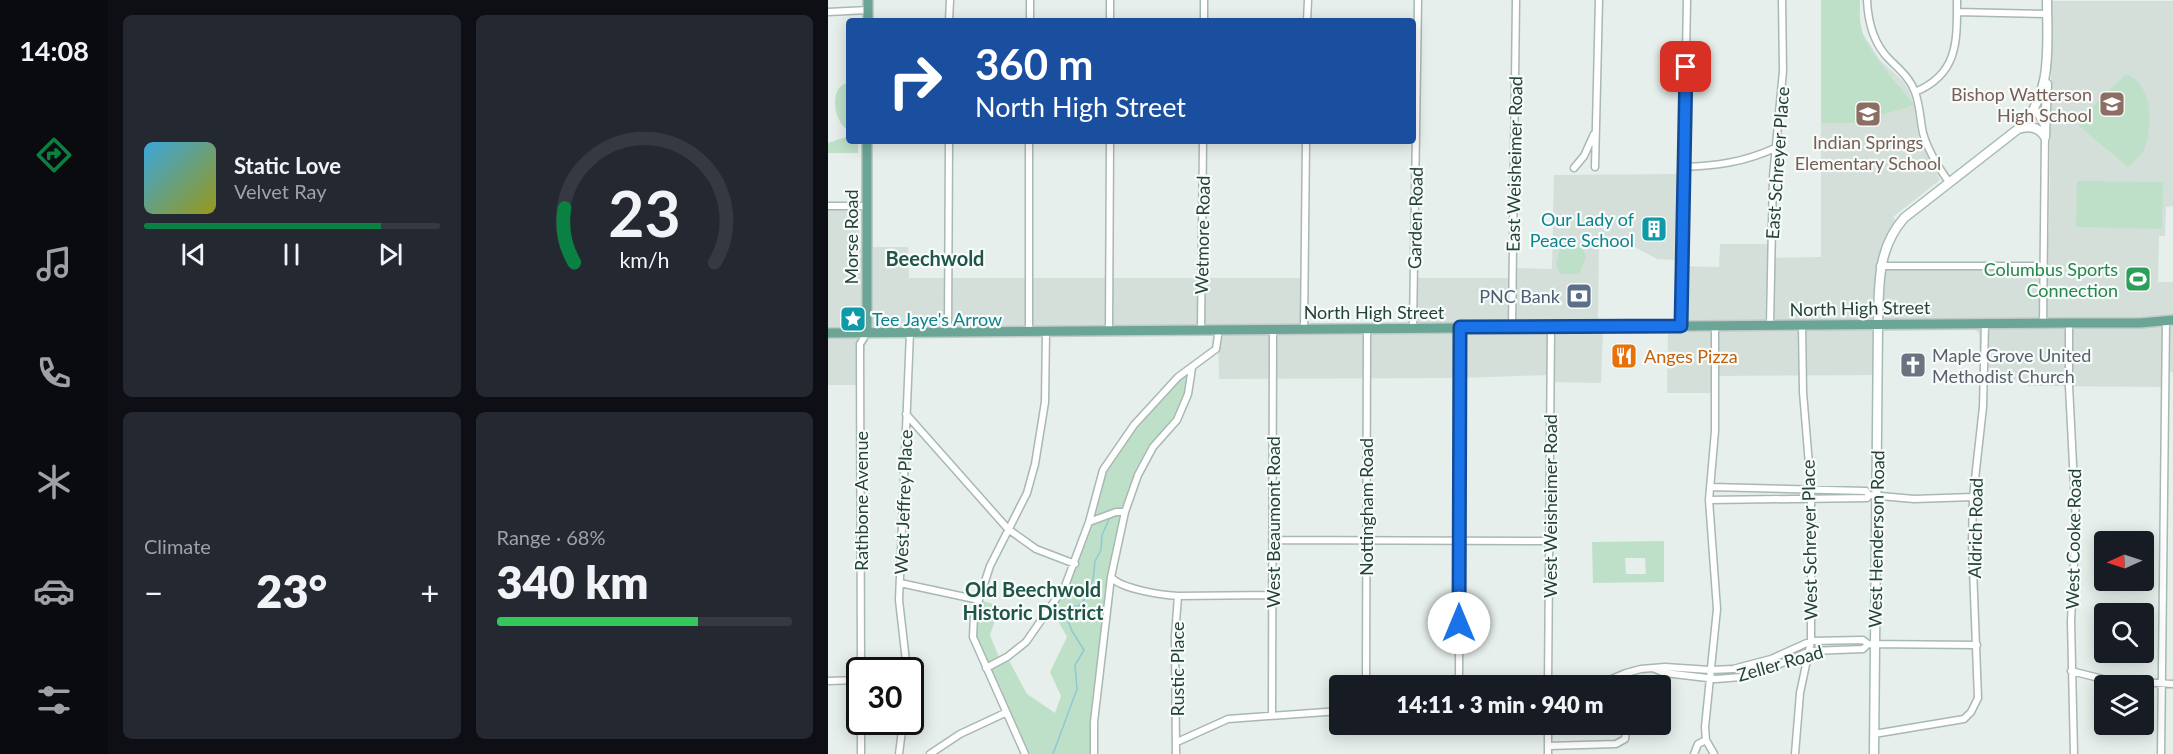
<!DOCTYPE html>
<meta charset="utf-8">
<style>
:root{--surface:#171b24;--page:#242831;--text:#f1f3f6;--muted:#9ea1a6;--line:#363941;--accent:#0b8043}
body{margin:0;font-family:Lato,sans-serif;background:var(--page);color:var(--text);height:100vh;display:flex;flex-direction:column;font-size:22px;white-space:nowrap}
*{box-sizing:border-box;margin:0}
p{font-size:20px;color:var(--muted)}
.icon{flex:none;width:33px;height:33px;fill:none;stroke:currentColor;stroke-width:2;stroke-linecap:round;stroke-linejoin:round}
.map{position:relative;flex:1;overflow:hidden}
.drawer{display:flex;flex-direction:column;gap:15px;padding:15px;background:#0d0f14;width:720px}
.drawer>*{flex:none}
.top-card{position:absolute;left:18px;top:18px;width:570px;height:126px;border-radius:6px;box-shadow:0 3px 15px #0003;background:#1a4fa0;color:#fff;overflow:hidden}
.needle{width:39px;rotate:267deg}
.controls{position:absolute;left:1266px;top:531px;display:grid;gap:12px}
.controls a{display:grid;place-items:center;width:60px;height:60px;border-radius:6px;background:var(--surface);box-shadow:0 3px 15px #0003;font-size:30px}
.speed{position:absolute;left:18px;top:657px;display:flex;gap:12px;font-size:30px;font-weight:700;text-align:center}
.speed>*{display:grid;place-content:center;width:78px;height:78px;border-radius:50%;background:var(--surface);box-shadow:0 3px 15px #0003;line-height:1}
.speed .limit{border:3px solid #111;border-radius:9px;background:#fff;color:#111}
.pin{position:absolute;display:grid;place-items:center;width:51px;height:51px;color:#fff;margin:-26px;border-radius:12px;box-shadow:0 3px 9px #0006}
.me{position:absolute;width:66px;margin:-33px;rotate:0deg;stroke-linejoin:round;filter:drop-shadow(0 0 4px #0008)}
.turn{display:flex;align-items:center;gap:21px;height:126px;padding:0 30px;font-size:27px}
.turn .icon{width:78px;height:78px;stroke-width:2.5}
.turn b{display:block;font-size:42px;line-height:51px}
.big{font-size:45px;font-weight:800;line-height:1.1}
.drawer .card{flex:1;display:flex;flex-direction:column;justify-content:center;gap:9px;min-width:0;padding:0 21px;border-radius:9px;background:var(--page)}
.drawer .dial{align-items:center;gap:0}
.dial svg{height:156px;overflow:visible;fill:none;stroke:var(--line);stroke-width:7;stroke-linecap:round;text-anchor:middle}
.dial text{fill:var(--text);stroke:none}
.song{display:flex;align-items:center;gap:18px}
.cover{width:72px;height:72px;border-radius:9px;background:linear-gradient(135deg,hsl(200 70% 55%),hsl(60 70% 35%))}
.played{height:6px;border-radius:3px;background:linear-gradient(90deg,var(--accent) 80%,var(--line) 80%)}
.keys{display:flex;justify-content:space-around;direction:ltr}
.heat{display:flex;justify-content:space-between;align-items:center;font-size:33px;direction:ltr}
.charge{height:9px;border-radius:4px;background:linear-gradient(90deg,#34c759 68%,var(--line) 0)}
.drawer .tiles{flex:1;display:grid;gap:15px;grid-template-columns:repeat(2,1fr)}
.trip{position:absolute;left:501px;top:675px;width:342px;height:60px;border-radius:6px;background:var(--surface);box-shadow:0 3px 15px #0003;font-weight:800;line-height:60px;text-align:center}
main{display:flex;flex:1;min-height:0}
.tabs{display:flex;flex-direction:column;width:108px;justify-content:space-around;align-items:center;background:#090b0e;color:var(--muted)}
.tabs .icon{width:42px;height:42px}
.tabs .selected{color:var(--accent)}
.tabs b{font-size:27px;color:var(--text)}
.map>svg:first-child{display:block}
.built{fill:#d4dfda}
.green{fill:#bfe0c8;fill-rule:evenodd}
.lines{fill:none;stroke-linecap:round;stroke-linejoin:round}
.stream{stroke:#8ec9d4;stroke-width:1.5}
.minor-casing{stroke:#a8b8b2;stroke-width:9}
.secondary-casing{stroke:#a4bbb3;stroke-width:11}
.primary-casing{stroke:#c2cac8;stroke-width:12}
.minor{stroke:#fff;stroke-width:6}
.secondary{stroke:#fff;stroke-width:8}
.primary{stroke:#6aa596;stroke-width:9}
.route-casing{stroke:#114b97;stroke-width:15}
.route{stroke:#1a73e8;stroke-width:10}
.labels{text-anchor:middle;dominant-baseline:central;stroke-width:4.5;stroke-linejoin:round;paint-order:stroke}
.education-label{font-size:18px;fill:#785e54;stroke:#f7fbf9;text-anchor:end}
.street-label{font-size:18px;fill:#24423a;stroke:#f7fbf9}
.culture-label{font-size:18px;fill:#0d838f;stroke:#f7fbf9;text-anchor:end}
.leisure-label{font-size:18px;fill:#27864d;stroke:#f7fbf9;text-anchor:end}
.service-label{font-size:18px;fill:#4e5e75;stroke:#f7fbf9;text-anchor:end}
.worship-label{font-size:18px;fill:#5b616d;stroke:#f7fbf9;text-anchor:start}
.food-label{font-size:18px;fill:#c56008;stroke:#f7fbf9;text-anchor:start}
.neighbourhood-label{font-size:20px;font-weight:bold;fill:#1f5548;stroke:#f7fbf9}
</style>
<main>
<nav class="tabs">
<b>14:08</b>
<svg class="icon selected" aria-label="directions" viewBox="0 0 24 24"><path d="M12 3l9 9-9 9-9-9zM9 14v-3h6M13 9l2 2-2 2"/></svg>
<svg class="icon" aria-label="music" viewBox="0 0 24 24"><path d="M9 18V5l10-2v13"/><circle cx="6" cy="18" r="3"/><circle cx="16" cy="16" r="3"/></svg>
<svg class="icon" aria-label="phone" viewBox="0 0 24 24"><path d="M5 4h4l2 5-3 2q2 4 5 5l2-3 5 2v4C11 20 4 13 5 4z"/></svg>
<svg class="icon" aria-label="climate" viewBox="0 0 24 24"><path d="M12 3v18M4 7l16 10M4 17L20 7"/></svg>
<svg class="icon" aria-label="car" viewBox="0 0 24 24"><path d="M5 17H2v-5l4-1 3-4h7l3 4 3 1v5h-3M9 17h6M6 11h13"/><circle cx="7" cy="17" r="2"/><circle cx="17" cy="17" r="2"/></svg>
<svg class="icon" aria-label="filters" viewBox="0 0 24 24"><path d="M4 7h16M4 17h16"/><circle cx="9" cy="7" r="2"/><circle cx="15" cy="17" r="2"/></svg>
</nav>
<section class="drawer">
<div class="tiles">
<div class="card">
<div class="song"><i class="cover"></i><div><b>Static Love</b><p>Velvet Ray</p></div></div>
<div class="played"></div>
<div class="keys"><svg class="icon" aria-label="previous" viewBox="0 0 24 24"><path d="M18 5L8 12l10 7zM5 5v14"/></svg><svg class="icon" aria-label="pause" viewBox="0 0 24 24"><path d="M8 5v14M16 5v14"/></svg><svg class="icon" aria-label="next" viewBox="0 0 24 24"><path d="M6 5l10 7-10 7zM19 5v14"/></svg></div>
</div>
<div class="card dial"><svg viewBox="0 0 100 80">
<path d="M14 69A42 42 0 1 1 86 69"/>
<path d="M14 69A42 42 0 0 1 9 41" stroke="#0b8043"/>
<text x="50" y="56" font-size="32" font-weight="700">23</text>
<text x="50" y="72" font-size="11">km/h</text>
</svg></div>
<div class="card"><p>Climate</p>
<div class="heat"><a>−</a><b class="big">23°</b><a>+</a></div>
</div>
<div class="card"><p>Range · 68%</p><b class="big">340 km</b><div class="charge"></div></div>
</div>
</section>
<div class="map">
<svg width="1345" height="754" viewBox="0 0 1345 754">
<rect width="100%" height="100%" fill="#e6efeb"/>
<path class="built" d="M993,0H1032L1031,14L1035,34L1052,60L1075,81L1082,93L1086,105L1091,140L1112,180L1065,217L1069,222L1050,266H1215L1216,234H1221L1224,1H1345V206L1338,207L1337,236H1331L1330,282H1345V372H1337L1336,387L1201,386L1152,364L1151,334L1148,330L1055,331L1054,375L887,376L888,393H839L840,332L847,316L848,266L891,267L892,244H942V258L993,257Z
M850,174L848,260L829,259L797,242L771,241L770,317L775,332L773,383L722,382L721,375L631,378L391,379L390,330L39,333L32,385H0V210H31V247H80L81,278H475L476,329L584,326V278H683L684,268L724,269L726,175Z"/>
<path class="green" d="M993,0H1032C1032,11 1031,22 1034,32C1040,51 1073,88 1086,105L1027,123H993Z
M1298,74C1325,84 1326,126 1316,150C1312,157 1306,162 1300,167L1251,126V120Z
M21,83V130C5,124 0,84 21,83Z
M21,136V141H30V153H0V143Z
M1249,181L1335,182L1334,229L1248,227Z
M754,244L758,258L751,274H732L728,264L733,245Z
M364,368L349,420L325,447L310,475L283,577L266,754H197L145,637L151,600L172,606L162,635L172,660L179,657L199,694L227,713L233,696L222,672L239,637L229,619L219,613L237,586L275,470L328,399Z
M836,541V582L765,583L764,542ZM797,558H817L818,574H798Z"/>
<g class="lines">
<path class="stream" d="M225,754L249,689L247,665L256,650L244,631L237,614L241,609L254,604L256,600L258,592L265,580L267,561L273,550L274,535L282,517"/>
<defs>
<path id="minor" d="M1039,0C1040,22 1046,44 1061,59C1071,69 1082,78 1087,92C1092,105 1092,119 1095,133C1100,151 1110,167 1121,182
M0,12L40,10
M1129,12L1219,14
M121,21L122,0
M202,21V0
M282,21V0
M376,21V0
M479,21L480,0
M1087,92C1131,74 1129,40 1129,0
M1207,109L1216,125
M767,167L771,0
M855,167C888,166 917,162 947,148
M746,168L756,156L766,134
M0,206H39
M1052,266H1216
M1215,323L1217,135
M1241,323V386L1248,523L1243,621L1246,754
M942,325L945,177L955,71L954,0
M853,326L859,0
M684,327L688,0
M585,328L590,0
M373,329L375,141
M476,329L478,141
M281,330L282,141
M201,331V141
M120,332L121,141
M78,414L180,529L208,549L247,564
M882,487L1038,491L1041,495L1086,499L1145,497
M881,500L1039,498L1041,495
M261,522L288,512H297
M445,540L721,541
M283,577C293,589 333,595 350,596L445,595
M72,583L151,600
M158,668L179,657L198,642L237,586L261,522L275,470L306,425L350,377L388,349L391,329
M827,669L837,673L888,679L913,677L931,673L982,651L1035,649L1040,644L1149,645
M33,670L32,344L39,333
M79,670L71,600L82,332
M1243,671L1279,680L1345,684
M798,673V686
M0,681L32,680
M538,686L539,328
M631,686L632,327
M720,686L723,327
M767,686L798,673L813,669L837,667L882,670L905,669L943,659L983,641L1035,640L1040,644
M444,715L445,329
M33,722V754
M1046,734L1136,719L1143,712L1150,698L1144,543L1145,497L1155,407L1157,324
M349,742L400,719L512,711
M720,746L788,744L797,739L799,724
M71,754L75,722
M102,754L132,734L177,713
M197,754L145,637L146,615L162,566L199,493L207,464L217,402L218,331
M266,754V722L283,577L297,512L310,475L325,447L349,420L360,394L364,368
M348,754L347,636L350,596
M720,754V724
M866,754L870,744L878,740
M886,754L878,740L877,727L889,609L881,500L887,431V325
M967,754L972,693L983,641V489L975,392L974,325
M1333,754L1338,321"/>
<path id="secondary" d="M1190,129C1202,125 1211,127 1217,137
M1217,137L1219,84
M1046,754L1050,324C1051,285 1049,249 1076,218L1190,129C1226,94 1219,46 1219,0"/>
<path id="primary" d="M40,21V0
M0,333L1241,323H1312L1345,320
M39,333V141"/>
</defs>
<use href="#minor" class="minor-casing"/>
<use href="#secondary" class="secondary-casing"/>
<use href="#primary" class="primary-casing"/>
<use href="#minor" class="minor"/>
<use href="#secondary" class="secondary"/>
<use href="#primary" class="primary"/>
</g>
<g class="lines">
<defs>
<path id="route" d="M631,623L632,327L853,326L858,67"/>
</defs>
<use href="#route" class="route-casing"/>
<use href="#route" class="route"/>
</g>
<defs>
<symbol id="school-square" viewBox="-11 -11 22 22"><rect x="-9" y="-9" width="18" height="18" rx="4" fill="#8d6e63" stroke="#f7fbf9"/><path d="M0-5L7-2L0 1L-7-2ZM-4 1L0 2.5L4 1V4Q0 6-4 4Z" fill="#fff"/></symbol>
<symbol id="building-square" viewBox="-11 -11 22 22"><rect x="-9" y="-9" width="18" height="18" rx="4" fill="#0f9aa8" stroke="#f7fbf9"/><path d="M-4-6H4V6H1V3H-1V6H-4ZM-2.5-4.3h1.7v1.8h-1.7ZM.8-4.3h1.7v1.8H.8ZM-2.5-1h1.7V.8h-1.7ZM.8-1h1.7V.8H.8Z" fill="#fff"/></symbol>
<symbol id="stadium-square" viewBox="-11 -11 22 22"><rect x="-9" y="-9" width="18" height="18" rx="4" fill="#2e9e5b" stroke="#f7fbf9"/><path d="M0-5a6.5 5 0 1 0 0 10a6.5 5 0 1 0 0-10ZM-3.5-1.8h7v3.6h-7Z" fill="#fff"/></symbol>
<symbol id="bank-square" viewBox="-11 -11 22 22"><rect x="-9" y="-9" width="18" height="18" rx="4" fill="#5c6f8a" stroke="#f7fbf9"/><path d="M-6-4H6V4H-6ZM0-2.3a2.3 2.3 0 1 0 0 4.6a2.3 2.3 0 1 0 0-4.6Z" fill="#fff"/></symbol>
<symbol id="sight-square" viewBox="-11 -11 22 22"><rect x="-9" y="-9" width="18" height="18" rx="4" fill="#0f9aa8" stroke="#f7fbf9"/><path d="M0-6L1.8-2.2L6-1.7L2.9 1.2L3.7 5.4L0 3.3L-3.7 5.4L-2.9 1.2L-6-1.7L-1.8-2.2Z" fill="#fff"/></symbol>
<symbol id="restaurant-square" viewBox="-11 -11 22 22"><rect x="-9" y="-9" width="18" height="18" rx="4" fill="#e8710a" stroke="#f7fbf9"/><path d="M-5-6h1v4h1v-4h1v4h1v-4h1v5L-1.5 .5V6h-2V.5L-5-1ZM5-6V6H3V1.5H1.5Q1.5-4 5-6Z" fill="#fff"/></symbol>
<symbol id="church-square" viewBox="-11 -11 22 22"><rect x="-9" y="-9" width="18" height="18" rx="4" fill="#6b7280" stroke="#f7fbf9"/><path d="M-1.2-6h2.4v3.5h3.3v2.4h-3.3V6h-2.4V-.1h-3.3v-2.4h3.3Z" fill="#fff"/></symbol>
</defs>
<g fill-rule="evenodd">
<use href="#school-square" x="1269" y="89" width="30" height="30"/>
<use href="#school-square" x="1025" y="99" width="30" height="30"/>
<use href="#building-square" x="811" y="214" width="30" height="30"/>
<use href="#stadium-square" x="1295" y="264" width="30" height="30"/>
<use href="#bank-square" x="736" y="281" width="30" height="30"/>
<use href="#sight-square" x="10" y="304" width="30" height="30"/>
<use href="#restaurant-square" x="781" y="341" width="30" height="30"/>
<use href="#church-square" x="1070" y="350" width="30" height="30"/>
</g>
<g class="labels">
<g class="education-label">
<text x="1264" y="94">Bishop Watterson<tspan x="1264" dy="21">High School</tspan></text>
<text x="1040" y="142" text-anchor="middle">Indian Springs<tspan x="1040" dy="21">Elementary School</tspan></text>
</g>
<g class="street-label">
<text transform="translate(949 163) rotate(-86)">East Schreyer Place</text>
<text transform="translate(686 164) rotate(-89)">East Weisheimer Road</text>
<text transform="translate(587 218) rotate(-89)">Garden Road</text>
<text transform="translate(374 235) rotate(-89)">Wetmore Road</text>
<text transform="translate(23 237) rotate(-90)">Morse Road</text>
<text transform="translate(1032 308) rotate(-1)">North High Street</text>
<text x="546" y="312">North High Street</text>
<text transform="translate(33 501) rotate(-90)">Rathbone Avenue</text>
<text transform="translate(75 502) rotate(-88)">West Jeffrey Place</text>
<text transform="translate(722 506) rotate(-90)">West Weisheimer Road</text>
<text transform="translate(538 507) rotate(-90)">Nottingham Road</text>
<text transform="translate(445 522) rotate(-90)">West Beaumont Road</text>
<text transform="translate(1147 528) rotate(-89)">Aldrich Road</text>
<text transform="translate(1048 539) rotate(-89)">West Henderson Road</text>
<text transform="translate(1245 539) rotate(-89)">West Cooke Road</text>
<text transform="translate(981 540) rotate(-91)">West Schreyer Place</text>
<text transform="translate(952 663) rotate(-16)">Zeller Road</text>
<text transform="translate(349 669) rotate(-90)">Rustic Place</text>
</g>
<g class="culture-label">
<text x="806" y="219">Our Lady of<tspan x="806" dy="21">Peace School</tspan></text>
<text x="44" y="319" text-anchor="start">Tee Jaye's Arrow</text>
</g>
<g class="leisure-label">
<text x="1290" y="269">Columbus Sports<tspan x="1290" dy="21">Connection</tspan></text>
</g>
<g class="service-label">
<text x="732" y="296">PNC Bank</text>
</g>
<g class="worship-label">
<text x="1104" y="355">Maple Grove United<tspan x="1104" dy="21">Methodist Church</tspan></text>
</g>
<g class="food-label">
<text x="816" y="356">Anges Pizza</text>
</g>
<g class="neighbourhood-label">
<text x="107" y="258">Beechwold</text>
<text x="205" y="589">Old Beechwold<tspan x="205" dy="23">Historic District</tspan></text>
</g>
</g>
</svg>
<div class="controls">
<a><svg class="needle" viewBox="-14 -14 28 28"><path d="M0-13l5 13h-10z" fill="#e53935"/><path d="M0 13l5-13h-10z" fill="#9ea1a6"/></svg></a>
<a><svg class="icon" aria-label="search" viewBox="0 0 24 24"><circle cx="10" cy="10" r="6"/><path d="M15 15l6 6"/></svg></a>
<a><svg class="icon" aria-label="layers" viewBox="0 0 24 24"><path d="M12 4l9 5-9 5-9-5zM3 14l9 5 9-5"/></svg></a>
</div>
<div class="speed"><div class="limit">30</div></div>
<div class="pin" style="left:858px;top:67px;background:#d93025"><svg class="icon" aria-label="arrive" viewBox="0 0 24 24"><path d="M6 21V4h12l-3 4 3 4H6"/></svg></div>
<svg class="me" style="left:631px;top:623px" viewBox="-20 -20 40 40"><circle r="19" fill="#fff"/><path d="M0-13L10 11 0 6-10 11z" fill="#1a73e8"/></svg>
<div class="trip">14:11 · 3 min · 940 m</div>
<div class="top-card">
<div class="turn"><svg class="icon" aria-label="right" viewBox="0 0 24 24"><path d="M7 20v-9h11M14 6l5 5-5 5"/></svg><div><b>360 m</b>North High Street</div></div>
</div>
</div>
</main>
